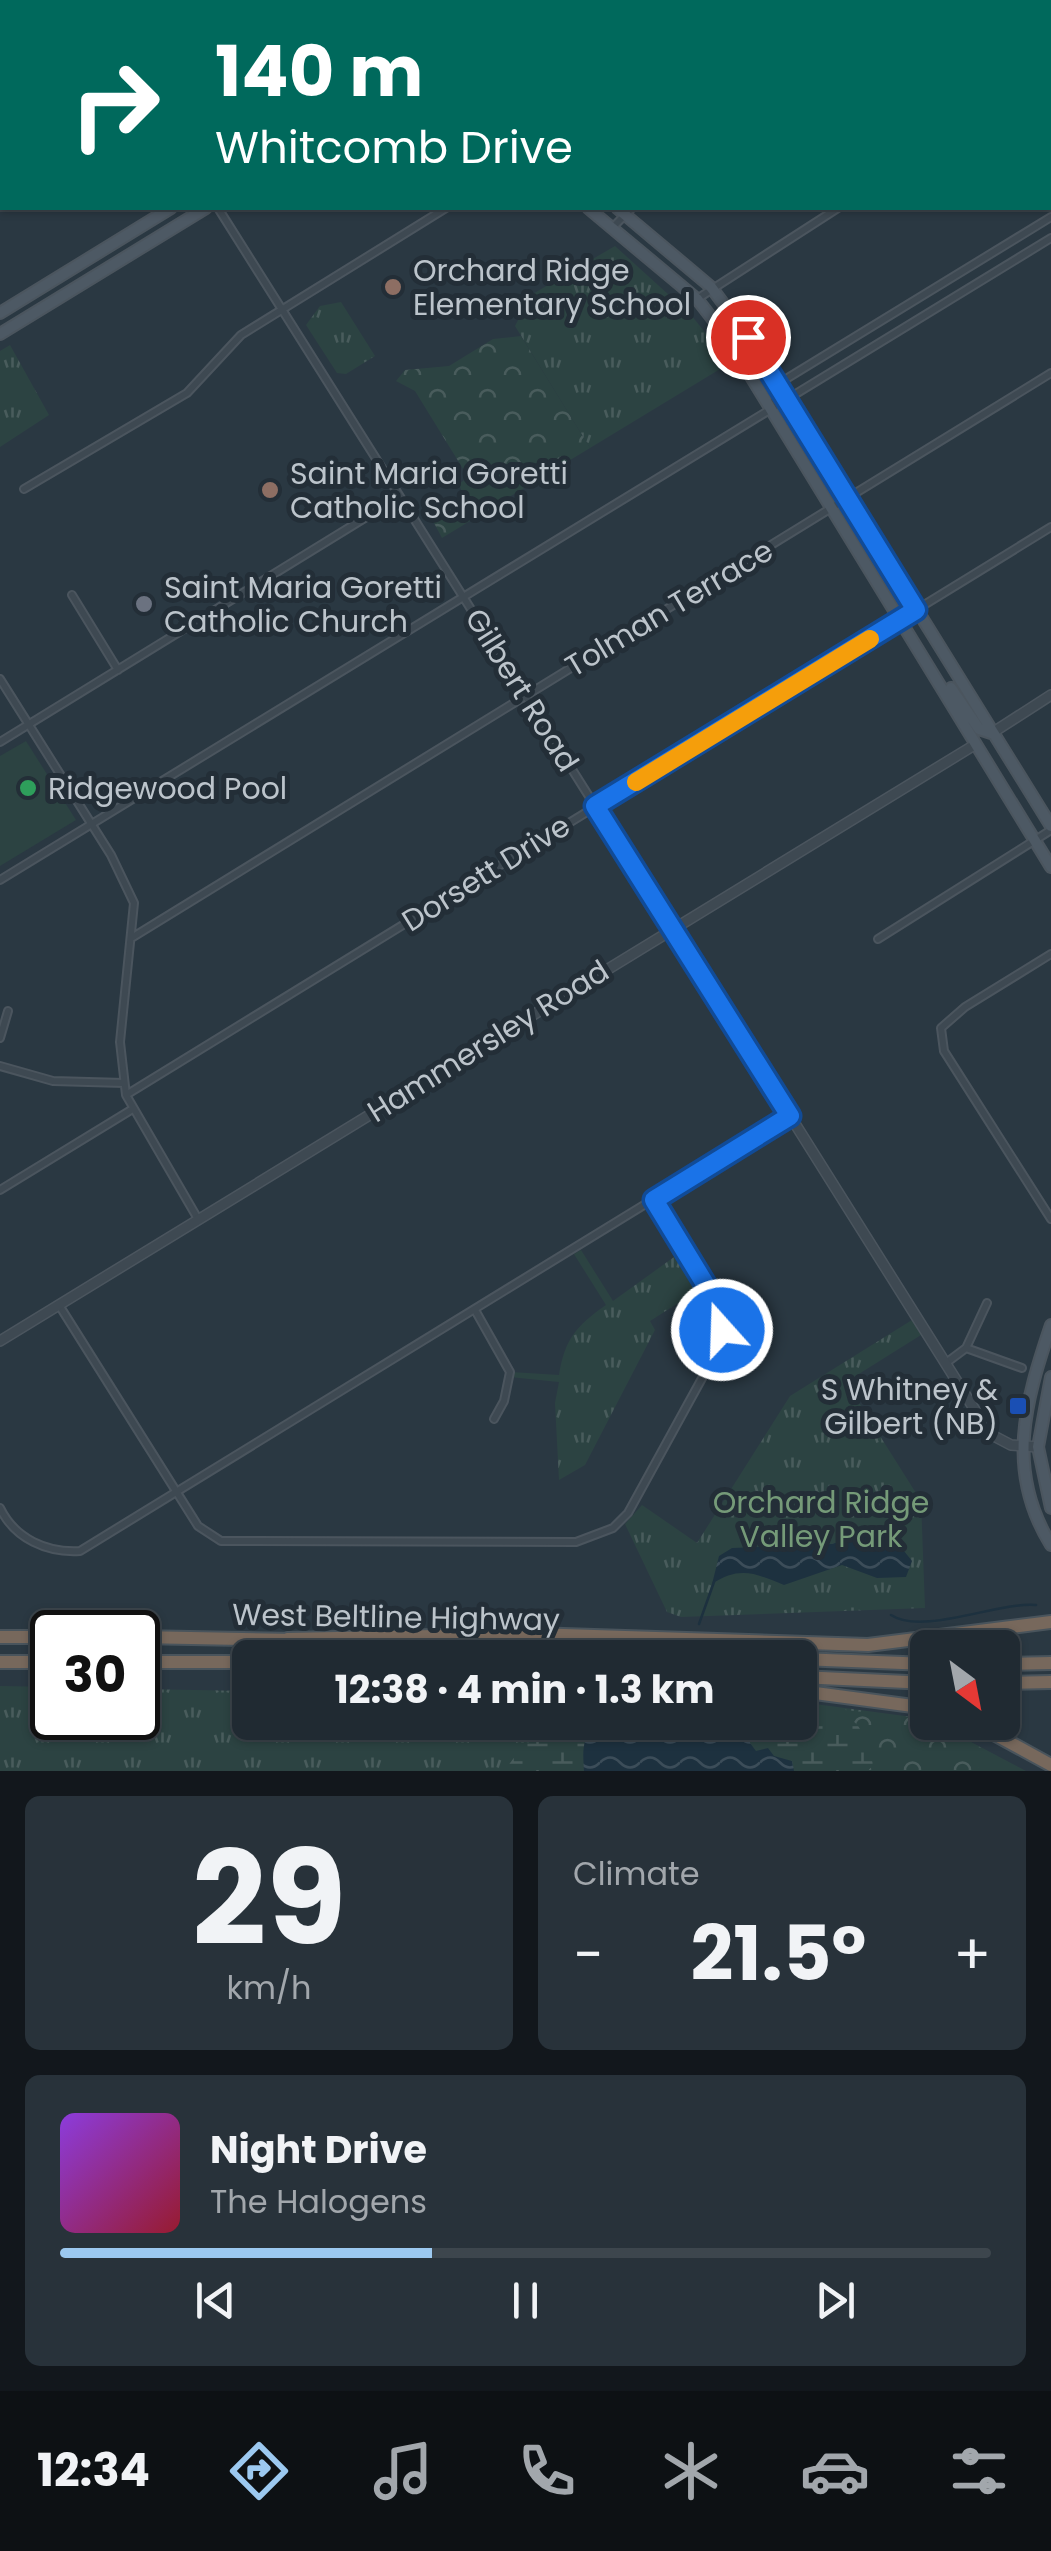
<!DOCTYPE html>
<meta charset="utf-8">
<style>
:root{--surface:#202a32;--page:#28323a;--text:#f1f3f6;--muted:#a2a7ac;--line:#3d464d;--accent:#9cc9f0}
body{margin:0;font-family:Poppins,sans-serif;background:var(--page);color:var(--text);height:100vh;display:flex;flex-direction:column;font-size:38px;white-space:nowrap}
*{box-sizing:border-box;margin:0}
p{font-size:32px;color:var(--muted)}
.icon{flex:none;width:55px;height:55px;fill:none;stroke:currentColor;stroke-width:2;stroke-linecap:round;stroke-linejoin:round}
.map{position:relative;height:1771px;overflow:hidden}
.panel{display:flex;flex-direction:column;gap:25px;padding:25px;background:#12171c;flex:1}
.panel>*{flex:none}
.hud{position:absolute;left:0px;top:0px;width:1052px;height:210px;box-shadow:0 2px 8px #0004,0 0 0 2px var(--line);background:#00695c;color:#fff;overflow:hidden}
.needle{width:65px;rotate:148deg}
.tools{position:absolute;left:910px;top:1630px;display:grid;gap:20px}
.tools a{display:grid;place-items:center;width:110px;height:110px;border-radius:15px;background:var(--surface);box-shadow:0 2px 8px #0004,0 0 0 2px var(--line);font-size:50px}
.speed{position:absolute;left:30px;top:1610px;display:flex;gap:20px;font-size:50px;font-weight:700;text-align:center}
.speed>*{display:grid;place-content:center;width:130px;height:130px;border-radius:50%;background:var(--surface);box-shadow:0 2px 8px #0004,0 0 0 2px var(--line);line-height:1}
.speed .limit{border:5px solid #111;border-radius:15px;background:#fff;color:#111}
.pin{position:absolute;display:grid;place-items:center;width:85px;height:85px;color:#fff;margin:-42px;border:5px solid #fff;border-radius:50%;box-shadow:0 2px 10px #0007}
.me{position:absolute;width:110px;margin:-55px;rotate:340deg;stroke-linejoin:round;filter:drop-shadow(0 0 8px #0008)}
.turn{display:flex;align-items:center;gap:35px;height:210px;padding:0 50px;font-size:45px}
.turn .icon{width:130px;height:130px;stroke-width:2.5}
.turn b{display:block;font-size:70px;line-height:85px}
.big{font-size:75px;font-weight:700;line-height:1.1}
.panel .widget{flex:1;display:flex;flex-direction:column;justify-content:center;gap:15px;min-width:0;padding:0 35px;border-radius:15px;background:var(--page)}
.panel .dial{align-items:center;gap:0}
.dial b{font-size:130px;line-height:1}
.song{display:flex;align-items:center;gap:30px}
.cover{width:120px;height:120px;border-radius:15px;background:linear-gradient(135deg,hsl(270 70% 55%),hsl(350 70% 35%))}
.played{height:10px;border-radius:5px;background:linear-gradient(90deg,var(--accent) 40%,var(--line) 40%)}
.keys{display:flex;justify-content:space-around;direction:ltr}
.heat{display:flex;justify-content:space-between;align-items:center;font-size:55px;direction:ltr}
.panel .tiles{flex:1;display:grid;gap:25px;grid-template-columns:1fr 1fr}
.widget:last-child{grid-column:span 2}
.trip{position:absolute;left:232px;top:1640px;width:585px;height:100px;border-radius:15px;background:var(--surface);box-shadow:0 2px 8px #0004,0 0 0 2px var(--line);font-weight:700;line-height:100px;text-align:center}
.menu{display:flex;height:160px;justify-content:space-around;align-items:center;background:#0d1114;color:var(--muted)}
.menu .icon{width:70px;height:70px}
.menu .selected{color:var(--accent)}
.menu b{font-size:45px;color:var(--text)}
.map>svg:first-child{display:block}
.grass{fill:url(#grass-tufts)}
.forest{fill:url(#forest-crowns)}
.wetland{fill:url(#wetland-marsh)}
.garden{fill:#2c4342}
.water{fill:url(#water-waves)}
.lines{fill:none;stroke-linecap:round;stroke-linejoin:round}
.stream{stroke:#1d313f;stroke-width:2.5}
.minor-casing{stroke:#4b555e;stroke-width:10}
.tertiary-casing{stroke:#4b555e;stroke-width:12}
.secondary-casing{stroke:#4b555e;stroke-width:14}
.motorway-casing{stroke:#49545c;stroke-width:16}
.minor{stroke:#3e4952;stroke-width:6}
.tertiary{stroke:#3e4952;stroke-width:9}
.secondary{stroke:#4d5964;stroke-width:10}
.motorway{stroke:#77685c;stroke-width:12}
.route-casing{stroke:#114b97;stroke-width:25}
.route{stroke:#1a73e8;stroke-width:18}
.slow{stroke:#f59e0b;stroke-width:18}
.education-dot{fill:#8d6e63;stroke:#232e37;stroke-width:4}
.worship-dot{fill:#6b7280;stroke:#232e37;stroke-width:4}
.leisure-dot{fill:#2e9e5b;stroke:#232e37;stroke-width:4}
.transit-dot{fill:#1a4fb4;stroke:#232e37;stroke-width:4}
.labels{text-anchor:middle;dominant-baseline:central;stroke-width:10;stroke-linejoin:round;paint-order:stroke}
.poi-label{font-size:30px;fill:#bcc4cb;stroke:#232e37;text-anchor:start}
.street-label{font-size:30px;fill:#bcc4cb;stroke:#232e37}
.park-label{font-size:30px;fill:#759a78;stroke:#232e37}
</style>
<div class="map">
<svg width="1051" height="1771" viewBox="0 0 1051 1771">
<defs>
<pattern id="grass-tufts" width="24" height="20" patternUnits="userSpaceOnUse" patternTransform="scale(2.5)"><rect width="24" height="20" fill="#2c4342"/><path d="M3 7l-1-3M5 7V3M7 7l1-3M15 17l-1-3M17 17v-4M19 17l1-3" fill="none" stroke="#495c5c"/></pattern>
<pattern id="forest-crowns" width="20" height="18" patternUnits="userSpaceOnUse" patternTransform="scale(2.5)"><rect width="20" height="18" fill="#2c4342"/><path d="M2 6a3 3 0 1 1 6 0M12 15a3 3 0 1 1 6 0" fill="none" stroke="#495c5c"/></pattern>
<pattern id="wetland-marsh" width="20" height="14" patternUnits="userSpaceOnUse" patternTransform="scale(2.5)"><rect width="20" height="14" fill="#2c4342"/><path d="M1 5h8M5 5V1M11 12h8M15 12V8" fill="none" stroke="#495c5c"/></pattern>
<pattern id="water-waves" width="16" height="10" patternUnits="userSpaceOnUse" patternTransform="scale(2.5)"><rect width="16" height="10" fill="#1d313f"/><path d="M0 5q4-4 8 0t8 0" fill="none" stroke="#3c4d59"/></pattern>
</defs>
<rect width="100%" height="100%" fill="#2a3842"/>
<path class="grass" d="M615,246L691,315L730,363L590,448L515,326L531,295Z
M341,302L375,356L346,374L337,373L306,325L320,306Z
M10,345L49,415L0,447V351Z
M581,1250L613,1301L681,1252L702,1288L650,1321L655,1330L585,1465L559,1480L555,1403L559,1382L510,1377V1372L559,1375C565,1339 576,1326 606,1305L574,1254Z
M912,1320L921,1335L846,1382L921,1501L925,1608L681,1617L667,1612L625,1524L642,1505L697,1543L790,1396Z
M0,1686L52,1687V1718H138V1689L250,1691V1722H800V1702L927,1719L1026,1771H0Z"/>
<path class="forest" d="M521,336L590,448L442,538L425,506L439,499L467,506L459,484L468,477L415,391L396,381L405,370L449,366L493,339Z
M800,1705L927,1719L997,1756L974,1771H867L874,1764L851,1747L860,1729L833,1717L814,1720Z"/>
<path class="wetland" d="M802,1709L814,1720C831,1717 851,1712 860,1729L852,1747L868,1752L874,1765L867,1771H794L792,1761L756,1751L750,1743L752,1723L800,1722Z
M561,1723H595L585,1734L584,1771H504L525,1743L542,1740Z"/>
<path class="garden" d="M26,741L76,820L0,866V756Z"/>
<path class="water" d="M870,1535L900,1546L912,1561L906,1577L877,1578L842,1565L784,1585C755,1573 739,1566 712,1584L719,1556L732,1548L831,1544Z
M595,1723H752L750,1743L756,1751L768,1748L774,1756L792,1761L794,1771H584C583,1753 581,1740 595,1723Z"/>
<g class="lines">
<path class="stream" d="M891,1615C923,1636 1000,1601 1036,1605
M699,1624L714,1582"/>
<defs>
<path id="minor" d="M89,0L91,2
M255,2L256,0
M721,2L725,0
M947,2L951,0
M1050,78L1051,77
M0,80L2,84
M0,172L2,171
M218,208L672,928
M613,227L632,208
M697,299L838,208
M771,406L786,379L1051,217
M24,489L187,393L241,335L446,208
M72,595L118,670
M0,679L111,855L134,903L120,1042L126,1095L198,1219
M0,742L399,497
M0,880L1051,238
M133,937L1051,373
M878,939L1051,830
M1051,954L965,1007L941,1028L944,1051L1051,1219
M0,1038L8,1011
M0,1066L53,1081L124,1083
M126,1095L1051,527
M0,1190L131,1110
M59,1305L198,1526L221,1541L576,1542L613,1528L628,1513L717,1351C730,1296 681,1245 654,1200
M475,1310L510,1372L504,1401L494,1419
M966,1348L1022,1368
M946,1363L966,1348L987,1303
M0,1508C15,1539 47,1553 80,1551L789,1116"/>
<path id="tertiary" d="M437,0L438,2
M449,0L450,2
M992,733L1051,695
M672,928L990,1434L1011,1445L1038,1447
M0,1341L976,744"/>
<path id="secondary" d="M506,2L510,0
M537,2L542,0
M588,208L697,299L728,339L1051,867
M617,208L711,287L748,337L1051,826
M0,313L171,208
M0,334L206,208
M951,688L979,729L991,733
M1051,1325C1025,1402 1005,1471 1051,1545
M1051,1377L1038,1447L1051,1508"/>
<path id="motorway" d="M0,1637H52
M138,1637L296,1640
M288,1639L533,1634L868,1645L1051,1622
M466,1643L773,1658
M800,1659L928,1664
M0,1662H52
M138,1662H250
M1002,1664L1051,1663
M800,1677L928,1683
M1002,1683L1051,1682
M800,1691L928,1708
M972,1722L1051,1765"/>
</defs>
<use href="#minor" class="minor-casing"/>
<use href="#tertiary" class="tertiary-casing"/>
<use href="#secondary" class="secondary-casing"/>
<use href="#motorway" class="motorway-casing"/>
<use href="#minor" class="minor"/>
<use href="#tertiary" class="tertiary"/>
<use href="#secondary" class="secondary"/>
<use href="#motorway" class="motorway"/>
</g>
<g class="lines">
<defs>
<path id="route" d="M722,1330L710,1292L654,1200L790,1116L595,806L916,610L748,337"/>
</defs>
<use href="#route" class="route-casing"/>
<use href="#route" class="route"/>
<path class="slow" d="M636,782L870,639"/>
</g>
<g class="education-dot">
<circle cx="393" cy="287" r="10"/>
<circle cx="270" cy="490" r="10"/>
</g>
<circle class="worship-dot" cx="144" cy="604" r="10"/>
<circle class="leisure-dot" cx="28" cy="788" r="10"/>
<rect class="transit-dot" x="1008" y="1396" width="20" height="20" rx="5"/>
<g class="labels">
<g class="poi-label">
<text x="413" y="270">Orchard Ridge<tspan x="413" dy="34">Elementary School</tspan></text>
<text x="290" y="473">Saint Maria Goretti<tspan x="290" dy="34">Catholic School</tspan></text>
<text x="164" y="587">Saint Maria Goretti<tspan x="164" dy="34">Catholic Church</tspan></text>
<text x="48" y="788">Ridgewood Pool</text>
<text x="998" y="1389" text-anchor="end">S Whitney &amp;<tspan x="998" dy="34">Gilbert (NB)</tspan></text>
</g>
<g class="street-label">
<text transform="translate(669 608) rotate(-31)">Tolman Terrace</text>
<text transform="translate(522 690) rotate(58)">Gilbert Road</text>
<text transform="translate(486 873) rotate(-32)">Dorsett Drive</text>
<text transform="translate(488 1041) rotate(-32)">Hammersley Road</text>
<text transform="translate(396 1617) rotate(1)">West Beltline Highway</text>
</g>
<g class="park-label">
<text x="821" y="1502">Orchard Ridge<tspan x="821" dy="34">Valley Park</tspan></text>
</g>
</g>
</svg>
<div class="tools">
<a><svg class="needle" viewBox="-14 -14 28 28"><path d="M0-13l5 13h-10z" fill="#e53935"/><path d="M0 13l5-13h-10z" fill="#a2a7ac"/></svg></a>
</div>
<div class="speed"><div class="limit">30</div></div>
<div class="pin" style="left:748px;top:337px;background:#d93025"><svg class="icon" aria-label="arrive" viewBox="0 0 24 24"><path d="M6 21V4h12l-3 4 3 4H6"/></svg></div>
<svg class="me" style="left:722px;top:1330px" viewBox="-20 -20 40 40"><circle r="17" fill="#1a73e8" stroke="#fff" stroke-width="3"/><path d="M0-11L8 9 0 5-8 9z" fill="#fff"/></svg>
<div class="trip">12:38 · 4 min · 1.3 km</div>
<div class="hud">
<div class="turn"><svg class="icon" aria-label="right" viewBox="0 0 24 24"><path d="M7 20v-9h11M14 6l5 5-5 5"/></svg><div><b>140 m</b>Whitcomb Drive</div></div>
</div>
</div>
<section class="panel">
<div class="tiles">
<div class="widget dial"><b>29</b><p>km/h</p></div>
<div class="widget"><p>Climate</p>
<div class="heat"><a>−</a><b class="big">21.5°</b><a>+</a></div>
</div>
<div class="widget">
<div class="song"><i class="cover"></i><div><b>Night Drive</b><p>The Halogens</p></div></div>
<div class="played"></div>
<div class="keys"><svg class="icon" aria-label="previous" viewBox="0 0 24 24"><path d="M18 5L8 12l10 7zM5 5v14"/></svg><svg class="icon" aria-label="pause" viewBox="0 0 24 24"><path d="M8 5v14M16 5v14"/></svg><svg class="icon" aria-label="next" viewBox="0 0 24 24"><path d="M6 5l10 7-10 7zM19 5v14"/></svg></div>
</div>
</div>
</section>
<nav class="menu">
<b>12:34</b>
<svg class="icon selected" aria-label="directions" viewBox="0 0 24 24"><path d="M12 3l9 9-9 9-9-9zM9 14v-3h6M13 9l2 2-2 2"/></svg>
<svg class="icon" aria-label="music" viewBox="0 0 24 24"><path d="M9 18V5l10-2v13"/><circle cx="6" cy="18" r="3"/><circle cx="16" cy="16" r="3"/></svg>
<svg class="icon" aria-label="phone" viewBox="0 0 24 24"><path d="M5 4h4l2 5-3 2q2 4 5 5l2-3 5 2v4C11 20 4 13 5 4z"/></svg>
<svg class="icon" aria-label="climate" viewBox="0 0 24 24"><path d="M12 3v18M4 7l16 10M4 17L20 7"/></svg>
<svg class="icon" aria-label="car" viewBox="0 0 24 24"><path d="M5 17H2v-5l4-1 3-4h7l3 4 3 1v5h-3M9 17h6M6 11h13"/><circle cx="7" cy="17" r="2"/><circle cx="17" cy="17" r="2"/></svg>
<svg class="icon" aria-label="filters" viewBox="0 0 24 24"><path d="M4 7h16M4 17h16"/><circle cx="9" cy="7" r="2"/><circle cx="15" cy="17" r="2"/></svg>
</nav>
